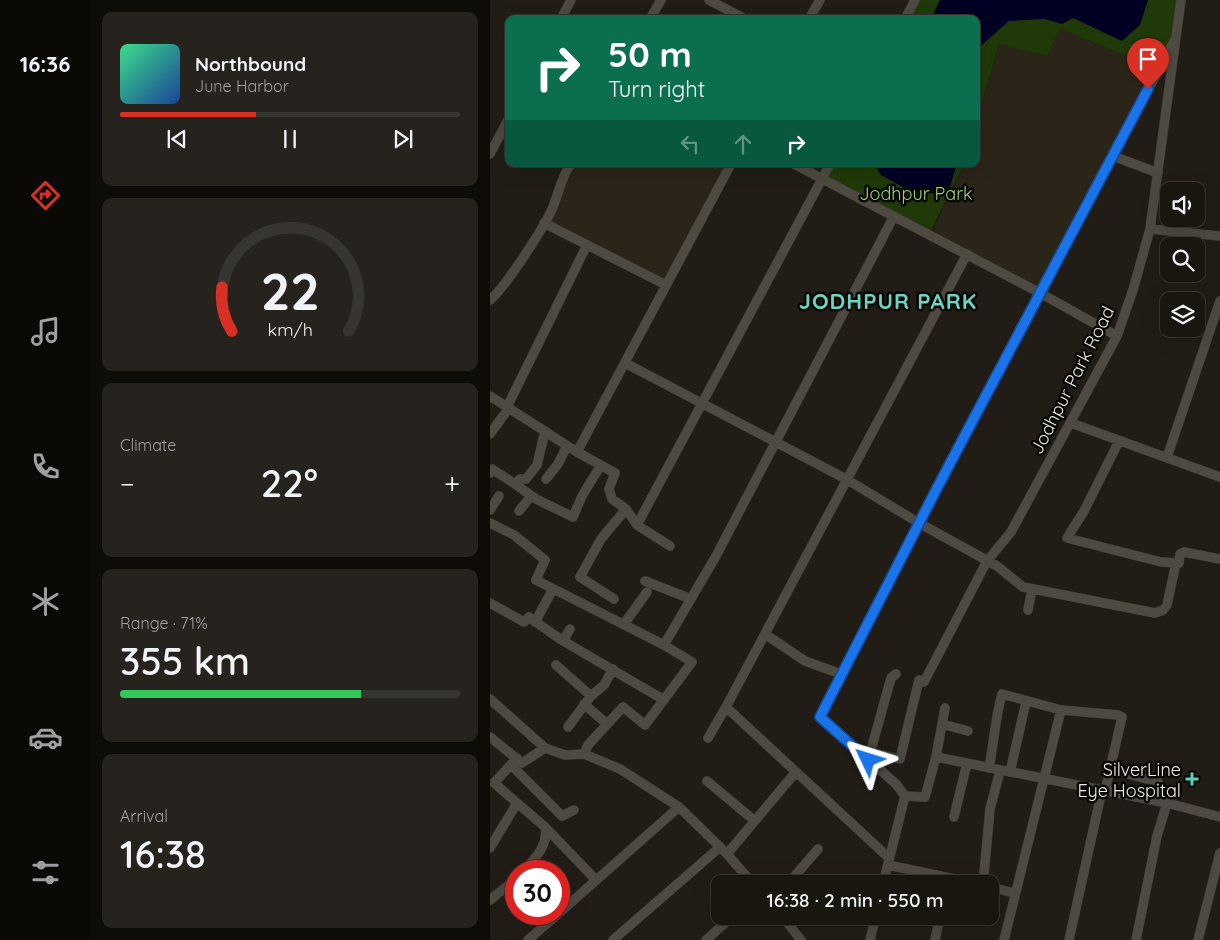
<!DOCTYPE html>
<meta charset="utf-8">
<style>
:root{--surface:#191610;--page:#26231e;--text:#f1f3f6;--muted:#9f9f9f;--line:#373530;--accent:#d93025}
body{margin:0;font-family:Quicksand,sans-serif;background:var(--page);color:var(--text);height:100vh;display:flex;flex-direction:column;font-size:19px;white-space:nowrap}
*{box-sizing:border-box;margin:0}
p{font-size:16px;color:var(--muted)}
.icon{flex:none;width:28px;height:28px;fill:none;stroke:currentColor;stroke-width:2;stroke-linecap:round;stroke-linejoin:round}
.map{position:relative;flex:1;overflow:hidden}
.side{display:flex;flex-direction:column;gap:12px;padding:12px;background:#0e0c09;width:400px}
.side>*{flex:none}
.hud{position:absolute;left:15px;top:15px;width:475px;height:152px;border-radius:10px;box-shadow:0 5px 20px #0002,0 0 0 1px var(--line);background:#0b6e4f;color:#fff;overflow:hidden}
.tools{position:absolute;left:670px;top:182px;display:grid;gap:10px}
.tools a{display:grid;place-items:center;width:45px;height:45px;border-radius:10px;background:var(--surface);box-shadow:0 5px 20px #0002,0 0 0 1px var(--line);font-size:25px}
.speed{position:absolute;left:15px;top:860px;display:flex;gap:10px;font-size:25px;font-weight:700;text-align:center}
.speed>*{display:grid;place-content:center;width:65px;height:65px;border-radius:50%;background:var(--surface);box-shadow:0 5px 20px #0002,0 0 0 1px var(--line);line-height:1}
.speed .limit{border:8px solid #d22;background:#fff;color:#111}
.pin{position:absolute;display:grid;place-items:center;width:42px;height:42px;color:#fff;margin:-51px -21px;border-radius:50% 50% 50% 0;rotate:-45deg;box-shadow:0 0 5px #0007}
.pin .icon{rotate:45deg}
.me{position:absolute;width:55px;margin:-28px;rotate:311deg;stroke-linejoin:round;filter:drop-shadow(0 0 4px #0008)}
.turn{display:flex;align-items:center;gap:18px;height:105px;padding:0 20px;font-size:22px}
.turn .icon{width:65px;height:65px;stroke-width:2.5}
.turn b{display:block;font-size:35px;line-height:42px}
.lanes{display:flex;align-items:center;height:48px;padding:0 20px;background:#0003;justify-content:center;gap:25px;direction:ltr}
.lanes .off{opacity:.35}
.big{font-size:38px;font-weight:600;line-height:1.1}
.side .widget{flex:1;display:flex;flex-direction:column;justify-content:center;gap:8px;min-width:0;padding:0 18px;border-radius:10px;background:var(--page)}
.side .dial{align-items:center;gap:0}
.dial svg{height:130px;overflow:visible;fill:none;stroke:var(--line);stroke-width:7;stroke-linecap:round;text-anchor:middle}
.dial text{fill:var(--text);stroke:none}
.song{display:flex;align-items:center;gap:15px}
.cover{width:60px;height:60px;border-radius:8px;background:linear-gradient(135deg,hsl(150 70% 55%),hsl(220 70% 35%))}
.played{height:5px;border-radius:2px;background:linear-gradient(90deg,var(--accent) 40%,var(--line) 40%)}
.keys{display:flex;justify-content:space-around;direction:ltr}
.heat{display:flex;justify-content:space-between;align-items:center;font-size:28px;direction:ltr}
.charge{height:8px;border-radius:4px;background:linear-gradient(90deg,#34c759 71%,var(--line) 0)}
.trip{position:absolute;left:221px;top:875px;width:288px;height:50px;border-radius:10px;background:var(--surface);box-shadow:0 5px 20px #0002,0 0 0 1px var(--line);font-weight:600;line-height:50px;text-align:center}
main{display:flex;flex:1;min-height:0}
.tab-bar{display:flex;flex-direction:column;width:90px;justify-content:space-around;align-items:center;background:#0a0906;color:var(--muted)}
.tab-bar .icon{width:35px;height:35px}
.tab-bar .on{color:var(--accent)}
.tab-bar b{font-size:22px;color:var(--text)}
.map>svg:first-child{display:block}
.built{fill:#2b2418}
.green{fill:#1f3a08}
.water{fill:#000024}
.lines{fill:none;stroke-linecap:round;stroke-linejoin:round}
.street-casing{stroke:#3d3935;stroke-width:10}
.street{stroke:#4e4a42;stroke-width:9}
.route-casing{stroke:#114b97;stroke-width:12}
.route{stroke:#1a73e8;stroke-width:9}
.poi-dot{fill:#5bcebc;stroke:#090805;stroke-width:2}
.labels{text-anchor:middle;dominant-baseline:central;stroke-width:5;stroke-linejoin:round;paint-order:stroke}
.park-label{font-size:18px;fill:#99d375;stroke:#090805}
.street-label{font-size:18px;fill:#efece7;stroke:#090805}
.poi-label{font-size:18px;fill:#efece7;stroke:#090805;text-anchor:end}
.district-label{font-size:22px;font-weight:bold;letter-spacing:1px;fill:#6dd4c3;stroke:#090805}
</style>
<main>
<nav class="tab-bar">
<b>16:36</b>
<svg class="icon on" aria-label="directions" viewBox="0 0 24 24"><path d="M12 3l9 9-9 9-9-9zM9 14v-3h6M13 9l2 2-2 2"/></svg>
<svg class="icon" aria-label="music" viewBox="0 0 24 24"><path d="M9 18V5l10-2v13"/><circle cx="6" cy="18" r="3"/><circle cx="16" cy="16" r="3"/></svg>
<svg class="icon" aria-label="phone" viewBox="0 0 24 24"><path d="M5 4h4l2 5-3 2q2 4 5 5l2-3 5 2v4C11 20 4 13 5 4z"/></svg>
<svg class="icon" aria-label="climate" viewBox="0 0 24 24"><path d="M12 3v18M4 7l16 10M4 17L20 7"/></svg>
<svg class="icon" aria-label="car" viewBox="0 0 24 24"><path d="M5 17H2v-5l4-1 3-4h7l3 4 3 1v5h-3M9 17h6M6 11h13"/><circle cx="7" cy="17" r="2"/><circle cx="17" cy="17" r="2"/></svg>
<svg class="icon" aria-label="filters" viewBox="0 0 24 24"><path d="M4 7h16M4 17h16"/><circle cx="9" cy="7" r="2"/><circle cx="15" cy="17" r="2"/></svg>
</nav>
<section class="side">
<div class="widget">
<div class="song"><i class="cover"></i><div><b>Northbound</b><p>June Harbor</p></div></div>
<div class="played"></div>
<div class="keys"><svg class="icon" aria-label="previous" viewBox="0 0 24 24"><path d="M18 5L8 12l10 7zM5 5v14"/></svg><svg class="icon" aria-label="pause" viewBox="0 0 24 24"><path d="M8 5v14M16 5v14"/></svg><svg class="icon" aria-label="next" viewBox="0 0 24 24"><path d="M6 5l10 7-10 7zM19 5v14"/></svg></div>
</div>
<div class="widget dial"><svg viewBox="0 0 100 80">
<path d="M14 69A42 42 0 1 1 86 69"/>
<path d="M14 69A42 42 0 0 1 8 42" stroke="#d93025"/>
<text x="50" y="56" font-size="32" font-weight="700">22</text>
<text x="50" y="72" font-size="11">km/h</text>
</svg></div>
<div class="widget"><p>Climate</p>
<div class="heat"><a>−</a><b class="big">22°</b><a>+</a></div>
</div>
<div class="widget"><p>Range · 71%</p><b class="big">355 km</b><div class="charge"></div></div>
<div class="widget"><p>Arrival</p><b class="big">16:38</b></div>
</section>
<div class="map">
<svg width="730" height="940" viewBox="0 0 730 940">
<rect width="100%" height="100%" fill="#211d16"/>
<path class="built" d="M570,28L666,69L548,288L442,233L474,164H486V123L509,44L556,56Z
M85,164H239L175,283L57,221Z"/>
<path class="green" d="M428,0H689L683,38L666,69L570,28L557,56L509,44L486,123V19H419Z
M343,164H474L440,232L335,179Z"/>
<path class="water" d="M450,0H658L650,25L632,41L583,18L572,24L554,19L519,21L486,50V19H441Z
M384,164H467L459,190L452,197L433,189L422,192L391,175Z"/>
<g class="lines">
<defs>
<path id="street" d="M219,0L255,19
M71,19L81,0
M160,19L171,0
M319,19L330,0
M415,19L425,0
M0,154L19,118
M623,156L668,173
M304,164L550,293L627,336
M54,223L176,285
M660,229L730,236
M0,300C15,288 55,226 63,207C69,192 71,177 81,164
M135,363L356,479L429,523L507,566L533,587L665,613L673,610L677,605L686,563H689L690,554L694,552L730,559
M0,396L87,452L241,164
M17,407L97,245
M581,423L730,477
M0,434L19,408
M629,441L594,511L577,538L671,562L689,563
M87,452L125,473L119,489L122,499L136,509L147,525L180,546
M677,457L730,301
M0,473L2,469L25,484L30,479H36L47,465L55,431
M56,479L68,464L77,446
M25,484L46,499L83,517L92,496L111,465
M0,510L9,496
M29,511L41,496
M0,523L24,535L55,560L46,580L174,645L202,662L155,725L133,707L98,745L94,754
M147,525L340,164
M155,581L201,599
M124,599L90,577L111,539L136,509
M0,603L34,622L39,617L70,639L174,700
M538,610L542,589
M45,622L63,589
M134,624L157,592
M275,634L315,661L351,674
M73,641L80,629
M174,645L226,556L404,216
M66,665L101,696L114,685L123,669
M0,699L55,748
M94,704L117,724
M236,707L477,254
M452,724L478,731
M78,727L101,696
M0,737L32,763L55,748L75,755L94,754L130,769L189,807L237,854L263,884
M218,738L236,707L399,858
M381,752L410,759L429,680L434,682L497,561L521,532L627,336L643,290L660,229L691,0
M379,757L401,678L406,674
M446,757L455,708
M27,758L4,783L55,827L106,880
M21,765L72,816L84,810
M499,768C504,742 505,719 512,694L571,710L628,715L632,717L615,791
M620,769L668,782
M520,772L536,702
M217,781L265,821
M415,796L435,797L446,757L677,803L730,817
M464,817L477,763
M0,848L27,803
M237,854L305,773
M398,865L488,884
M34,871C45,858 59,845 55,827
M298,884L328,849
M393,884L415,796L406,784L330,717L429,523L685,39
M493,884L500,809L510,771
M500,887L524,893
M0,900L26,879
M69,913L189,807
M292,916L311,940
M38,940L68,914
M123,940L230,847
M216,940L243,916
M380,940L386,916
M445,940L450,916
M514,940L571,710
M579,940L612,790
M646,940L667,836L677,803
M708,940L730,853"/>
</defs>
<use href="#street" class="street-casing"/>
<use href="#street" class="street"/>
</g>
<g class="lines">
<defs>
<path id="route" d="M378,760L330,717L446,490L658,89"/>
</defs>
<use href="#route" class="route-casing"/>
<use href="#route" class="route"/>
</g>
<path class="poi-dot" d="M699.5 771.5h5v5h5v5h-5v5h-5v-5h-5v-5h5z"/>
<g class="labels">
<g class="park-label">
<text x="426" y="193">Jodhpur Park</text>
</g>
<g class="street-label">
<text transform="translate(582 380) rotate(-63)">Jodhpur Park Road</text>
</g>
<g class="poi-label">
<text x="691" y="769">SilverLine<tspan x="691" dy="21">Eye Hospital</tspan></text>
</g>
<g class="district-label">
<text x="398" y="301">JODHPUR PARK</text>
</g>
</g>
</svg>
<div class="tools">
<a><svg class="icon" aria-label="sound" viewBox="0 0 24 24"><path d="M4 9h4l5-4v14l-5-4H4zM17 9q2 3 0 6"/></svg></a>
<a><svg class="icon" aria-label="search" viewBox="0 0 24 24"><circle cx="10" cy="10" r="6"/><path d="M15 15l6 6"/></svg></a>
<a><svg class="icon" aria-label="layers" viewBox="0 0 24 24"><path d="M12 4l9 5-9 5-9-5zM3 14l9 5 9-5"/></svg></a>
</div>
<div class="speed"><div class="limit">30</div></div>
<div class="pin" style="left:658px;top:89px;background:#d93025"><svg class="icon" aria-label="arrive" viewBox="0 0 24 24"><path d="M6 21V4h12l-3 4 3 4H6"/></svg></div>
<svg class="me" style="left:378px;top:760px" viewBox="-20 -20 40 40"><path d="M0-17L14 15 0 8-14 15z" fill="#1a73e8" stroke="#fff" stroke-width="4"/></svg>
<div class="trip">16:38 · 2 min · 550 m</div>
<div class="hud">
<div class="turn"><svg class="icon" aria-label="right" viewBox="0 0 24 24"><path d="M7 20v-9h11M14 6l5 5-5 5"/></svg><div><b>50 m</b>Turn right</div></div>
<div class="lanes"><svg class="icon off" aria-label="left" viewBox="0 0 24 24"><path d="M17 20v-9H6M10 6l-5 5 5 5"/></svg><svg class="icon off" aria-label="ahead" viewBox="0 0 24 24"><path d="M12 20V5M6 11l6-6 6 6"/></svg><svg class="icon" aria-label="right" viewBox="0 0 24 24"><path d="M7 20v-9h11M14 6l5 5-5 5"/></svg></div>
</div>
</div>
</main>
